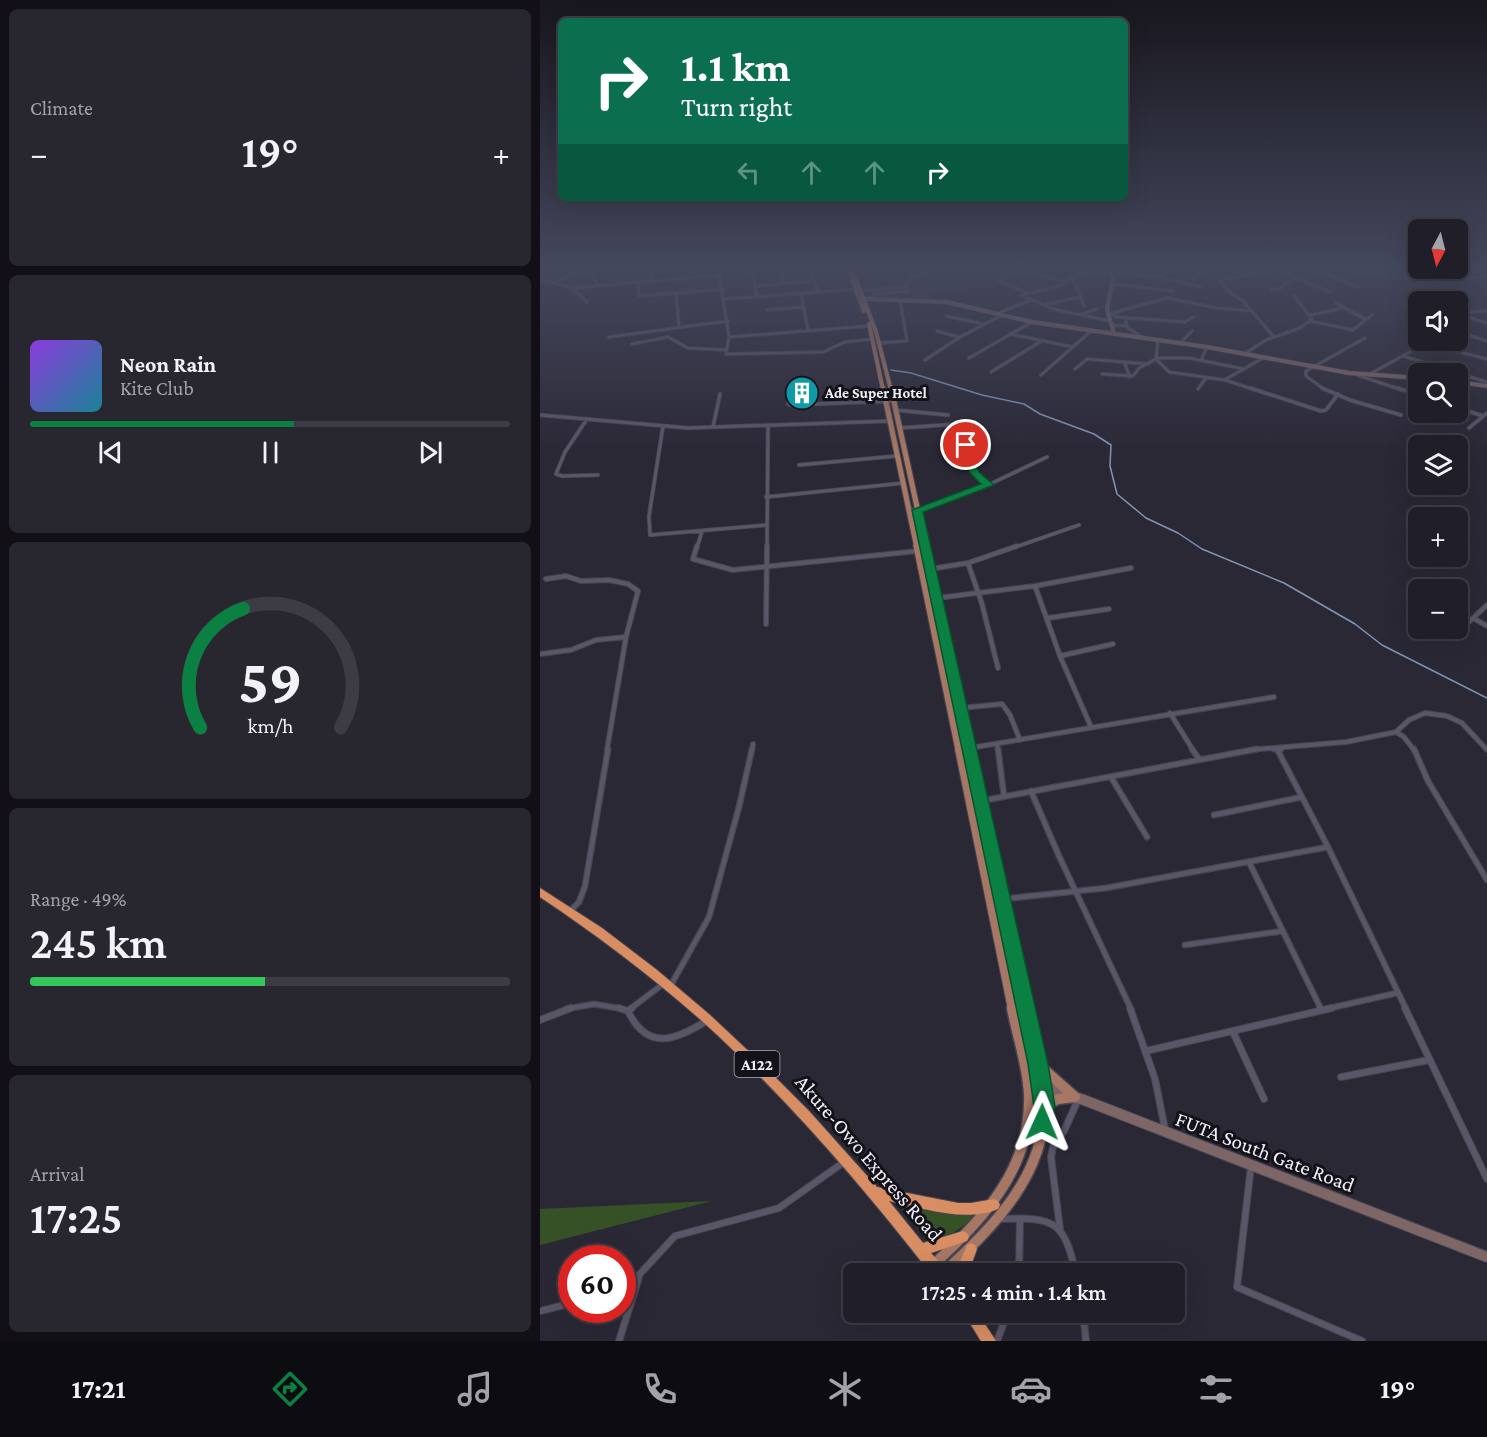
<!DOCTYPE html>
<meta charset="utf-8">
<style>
:root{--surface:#201e28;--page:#282730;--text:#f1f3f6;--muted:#a2a2a8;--line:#3d3c45;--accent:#0b8043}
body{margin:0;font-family:"Crimson Pro",serif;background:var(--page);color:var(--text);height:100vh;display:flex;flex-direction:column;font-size:22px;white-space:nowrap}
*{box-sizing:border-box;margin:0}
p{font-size:20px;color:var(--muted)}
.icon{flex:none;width:33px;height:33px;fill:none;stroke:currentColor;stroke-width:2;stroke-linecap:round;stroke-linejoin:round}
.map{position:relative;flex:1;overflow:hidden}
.drawer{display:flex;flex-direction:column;gap:9px;padding:9px;background:#121016;width:540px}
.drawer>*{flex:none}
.hud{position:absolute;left:18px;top:18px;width:570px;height:183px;border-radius:9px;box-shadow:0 6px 24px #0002,0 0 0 2px var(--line);background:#0b6e4f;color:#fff;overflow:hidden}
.needle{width:39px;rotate:187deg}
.buttons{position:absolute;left:868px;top:219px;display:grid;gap:12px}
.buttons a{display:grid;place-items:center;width:60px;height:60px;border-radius:9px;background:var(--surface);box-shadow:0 6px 24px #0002,0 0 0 2px var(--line);font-size:30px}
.speed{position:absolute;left:18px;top:1245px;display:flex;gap:12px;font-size:30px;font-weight:700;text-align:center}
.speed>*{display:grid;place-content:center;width:78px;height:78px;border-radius:50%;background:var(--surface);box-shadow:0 6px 24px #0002,0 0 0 2px var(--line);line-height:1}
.speed .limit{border:9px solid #d22;background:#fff;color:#111}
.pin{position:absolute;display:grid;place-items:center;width:51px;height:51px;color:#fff;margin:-26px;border:3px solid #fff;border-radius:50%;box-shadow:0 2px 6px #0007}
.me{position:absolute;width:66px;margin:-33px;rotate:1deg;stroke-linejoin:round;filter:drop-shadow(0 0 4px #0008)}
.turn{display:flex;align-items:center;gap:21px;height:126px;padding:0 24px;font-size:27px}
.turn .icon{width:78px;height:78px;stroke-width:2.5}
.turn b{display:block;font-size:42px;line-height:51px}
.lanes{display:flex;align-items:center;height:57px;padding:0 24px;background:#0003;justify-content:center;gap:30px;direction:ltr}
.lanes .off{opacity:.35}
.big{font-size:45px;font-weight:600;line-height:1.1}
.drawer .widget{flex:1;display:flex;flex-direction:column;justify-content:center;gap:9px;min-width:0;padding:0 21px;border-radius:9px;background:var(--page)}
.drawer .dial{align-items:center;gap:0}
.dial svg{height:156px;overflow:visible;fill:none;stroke:var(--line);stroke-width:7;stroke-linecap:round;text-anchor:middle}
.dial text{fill:var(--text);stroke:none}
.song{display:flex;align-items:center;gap:18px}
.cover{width:72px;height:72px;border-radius:9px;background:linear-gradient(135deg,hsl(270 70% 55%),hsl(190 70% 35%))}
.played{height:6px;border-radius:3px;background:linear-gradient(90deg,var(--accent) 55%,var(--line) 55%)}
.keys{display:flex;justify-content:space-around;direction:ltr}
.heat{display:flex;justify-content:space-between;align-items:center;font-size:33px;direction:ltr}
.charge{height:9px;border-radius:4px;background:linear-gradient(90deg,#34c759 49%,var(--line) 0)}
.trip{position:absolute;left:303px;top:1263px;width:342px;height:60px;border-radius:9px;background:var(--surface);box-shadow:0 6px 24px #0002,0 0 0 2px var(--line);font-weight:600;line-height:60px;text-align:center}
.dock{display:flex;height:96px;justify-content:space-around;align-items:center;background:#0d0c10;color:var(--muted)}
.dock .icon{width:42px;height:42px}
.dock .selected{color:var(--accent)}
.dock b{font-size:27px;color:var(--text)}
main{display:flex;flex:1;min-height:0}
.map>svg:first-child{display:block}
.commercial{fill:#3a3241}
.green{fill:#365125}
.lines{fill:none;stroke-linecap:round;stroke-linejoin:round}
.stream{stroke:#7c96b8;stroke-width:1.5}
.street-far4-casing{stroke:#484552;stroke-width:4}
.street-far3-casing{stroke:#484552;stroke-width:4.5}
.street-far2-casing{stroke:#484552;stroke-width:6}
.street-far1-casing{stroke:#484552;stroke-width:7}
.street-casing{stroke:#484552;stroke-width:8}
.secondary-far1-casing{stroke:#484552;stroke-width:5}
.secondary-casing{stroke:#484552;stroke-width:12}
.primary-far4-casing{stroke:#484552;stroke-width:5}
.primary-far3-casing{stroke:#484552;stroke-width:7}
.primary-far2-casing{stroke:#484552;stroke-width:9}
.primary-far1-casing{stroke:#484552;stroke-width:10}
.primary-casing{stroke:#484552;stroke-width:13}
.highway-casing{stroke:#484552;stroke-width:2}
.street-far4{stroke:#595667;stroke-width:2}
.street-far3{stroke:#595667;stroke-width:3}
.street-far2{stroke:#595667;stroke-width:4}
.street-far1{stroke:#595667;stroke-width:4.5}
.street{stroke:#595667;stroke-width:6}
.secondary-far1{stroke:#7f6666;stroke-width:4}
.secondary{stroke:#7f6666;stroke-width:10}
.primary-far4{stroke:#a67764;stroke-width:4}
.primary-far3{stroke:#a67764;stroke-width:5}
.primary-far2{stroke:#a67764;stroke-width:7}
.primary-far1{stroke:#a67764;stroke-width:8}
.primary{stroke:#a67764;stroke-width:10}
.highway{fill:#d98d62;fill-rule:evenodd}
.route{fill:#0b8043;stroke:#07532c;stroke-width:1.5}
.labels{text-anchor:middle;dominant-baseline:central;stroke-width:6;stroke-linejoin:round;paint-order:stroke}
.far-poi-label{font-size:15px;font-weight:bold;fill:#f0eef8;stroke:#131218;text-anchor:start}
.shield{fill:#131218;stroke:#aeacb5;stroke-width:1.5}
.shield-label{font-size:16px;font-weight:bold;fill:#f0eef8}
.near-street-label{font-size:21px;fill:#f0eef8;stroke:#131218}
</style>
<main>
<section class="drawer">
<div class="widget"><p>Climate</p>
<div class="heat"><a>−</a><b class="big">19°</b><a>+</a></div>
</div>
<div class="widget">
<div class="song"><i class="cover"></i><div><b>Neon Rain</b><p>Kite Club</p></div></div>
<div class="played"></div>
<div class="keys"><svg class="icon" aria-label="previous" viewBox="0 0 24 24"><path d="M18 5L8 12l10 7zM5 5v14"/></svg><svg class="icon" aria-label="pause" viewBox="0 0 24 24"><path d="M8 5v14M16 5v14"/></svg><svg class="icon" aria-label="next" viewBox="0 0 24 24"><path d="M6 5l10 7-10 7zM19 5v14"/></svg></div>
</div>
<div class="widget dial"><svg viewBox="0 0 100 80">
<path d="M14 69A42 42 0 1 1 86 69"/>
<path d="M14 69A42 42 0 0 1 36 8" stroke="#0b8043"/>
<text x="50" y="56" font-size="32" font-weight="700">59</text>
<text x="50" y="72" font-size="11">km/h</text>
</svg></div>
<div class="widget"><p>Range · 49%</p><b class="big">245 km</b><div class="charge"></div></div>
<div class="widget"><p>Arrival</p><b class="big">17:25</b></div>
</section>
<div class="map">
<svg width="947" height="1341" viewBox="0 0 947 1341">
<rect width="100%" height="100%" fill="#2b2836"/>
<path class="commercial" d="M419,274L429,290L392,294L390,299L329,298L323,287L360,282L358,279Z"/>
<path class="green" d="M172,1201L0,1245V1209Z
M356,1202L442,1213L413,1233L391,1239L378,1229Z"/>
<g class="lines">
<path class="stream" d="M351,370L371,373L442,395L484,404L500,414L554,434L571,445L570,466L577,494L606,518L638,533L662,549L744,583L815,624L842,645L947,698"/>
<defs>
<path id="street-far4" d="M8,266L37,273L15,282
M49,266L57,285
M110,266L111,280
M178,266L189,337L186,354L283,352L305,342L333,339
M211,266L217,296
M268,266L278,292
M455,266L525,281
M517,266L546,273
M549,266L551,273
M614,266L631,268
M635,266L665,270L672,266
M728,266L790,292
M765,266L818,287
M808,266L815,271L839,275L844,266
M240,268L243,283
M890,268L927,279L947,275
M0,269L9,266
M212,270L269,266
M479,271L458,280L485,292
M552,272L561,266
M571,272L620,277L661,287
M621,277L636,266
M531,278L536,284L544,306
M0,279L32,288L180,275
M654,279L665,270H701L712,274
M97,281L99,296L183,289
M573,284L632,291
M215,286L273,281
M32,288L47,302
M731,290L741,288L745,283L757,278
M322,291L367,286L370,278L383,275L387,266
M136,293L139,326
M261,293L268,330
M481,295L517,287L531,278L542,275L572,274
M481,295L513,309L570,321
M884,298L886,302
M185,299L316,289
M331,299L334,294L368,291L367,286
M796,303L825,319
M503,305L540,297
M227,310L264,307
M571,313L576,317L645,322L653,317
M456,314L491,300
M569,314L627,298L677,308L713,311
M918,314L947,323
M540,315L556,309
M771,315L802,308
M406,316L443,324
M926,316L931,312L947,311
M770,321L813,330L832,315
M572,325L587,326L585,318
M585,326L603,338
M397,331L419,337
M918,332L947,341
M470,334L533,347
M69,337L188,321
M189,337L329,326
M734,337L703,301L687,290L680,280L737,270
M340,343L367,341L360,300
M640,343L652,331
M92,344L128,337L148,348L187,350
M704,354L726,340L760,328L772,319L754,296
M863,356L947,382
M429,358L492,322
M616,358H649L704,369
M616,359L629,372L685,380L715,390
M385,360L420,337L462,315
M661,360L667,347
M585,364L590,377
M535,369L547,359L608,364
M451,372L500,342
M562,374L593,376L599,368L616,359L618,340
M830,374L886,343L947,359
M501,375L551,331
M817,375L862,390
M686,379L723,358
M658,389L667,377
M785,390L766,376V371L825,338"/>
<path id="street-far3" d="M710,388L781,411L786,410L798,394
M782,388L810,400L861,415
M858,388L879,395
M250,397L248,404L250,405L354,401
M918,408L943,416
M355,410L408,415
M0,415L148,428L350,421
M47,419L25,452L16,474L22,476L58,475
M123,426L109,516L110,535L227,525
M173,427L180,394
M359,428L419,424L439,429L441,433L423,449L435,473L448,485
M929,428L947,413
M259,465L357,456
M226,497L364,483
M370,510H377L448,485L507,457
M157,548L162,531
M227,548L228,425
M473,548L539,525"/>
<path id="street-far2" d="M157,546L153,559L193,570L378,551
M428,563L442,604L458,668
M390,569L428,563L477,546
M6,579L26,576L41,581L69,580L88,584L98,591L86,637L67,750
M495,586L520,656L551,727
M389,599L495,586L591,568
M508,618L569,609
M933,618L947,626
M226,624L227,546
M915,635L947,605
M0,654L31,650L56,640L86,637
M520,656L573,644
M421,708L462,704L470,715L480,740
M630,713L653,750
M856,732L864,737L874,750
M457,744L458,750
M430,748L734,697
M212,750L213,744
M709,750L806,742L856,732L869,720L885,713L907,716L922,723L947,750"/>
<path id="street-far1" d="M458,749L464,796
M652,749L659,759
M734,749H741
M737,749L788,847L866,1009
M874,749L888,781L947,880
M571,777L607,837
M491,791L519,856L591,1009
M441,801L717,749
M674,815L762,797
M709,862L781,1009
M463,899L566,888L788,847
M30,911L39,902L45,886L68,749
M645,945L743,931
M131,985L169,917L199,807L212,749
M26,1009L54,1004L83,1009
M90,1009L123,984
M786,1009L857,993"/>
<path id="street" d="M79,1008L88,1011C108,1053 138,1039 168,1020
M590,1008L615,1079L625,1129
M780,1008L781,1010
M865,1008L947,1179
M88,1011L92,1008
M0,1020L31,1008
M693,1032L724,1099
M606,1051L792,1008
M801,1077L889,1060
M711,1166L697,1287L822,1341
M461,1219C514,1217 524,1220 536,1274
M520,1229L511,1157L513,1147L524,1131L538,1100
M479,1274L480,1219
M82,1288L97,1277L135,1236L239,1208L304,1162
M0,1311L32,1303
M543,1312L546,1341
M79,1341L99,1277
M457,1341L468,1312"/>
<path id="secondary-far1" d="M569,266L573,280L567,309L574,334
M325,299L407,302L492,322L667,347L809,373L879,378
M918,382L947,386"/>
<path id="secondary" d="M488,1085L502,1086L544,1100L947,1257"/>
<path id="primary-far4" d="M311,266L336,332L351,390
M309,271L324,311
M329,324L343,390"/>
<path id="primary-far3" d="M343,388L377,548
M351,388L386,548"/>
<path id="primary-far2" d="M377,546L419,750
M386,546L430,750"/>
<path id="primary-far1" d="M419,749L472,1009
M429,749L486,1009"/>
<path id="primary" d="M499,1065L535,1097
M504,1107L518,1099L535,1097
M393,1265C444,1218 492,1168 489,1094C488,1066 477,1036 472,1008
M402,1274C453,1227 509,1173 504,1098C502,1068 492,1037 486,1008"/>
<path id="highway" d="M0,888L62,928L117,970L170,1015L220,1062L269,1111L337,1187L418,1203H431L454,1199L458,1201L460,1205L458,1209C425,1223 383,1208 349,1201L383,1243L423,1231L427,1233L429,1237L427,1241L391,1253L405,1269L406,1274H391C321,1184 247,1098 162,1021C111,976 57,935 0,897Z
M431,1243L435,1245L437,1249L428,1274H415L427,1245Z
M423,1312H437L456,1341H441Z"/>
</defs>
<use href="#street-far4" class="street-far4-casing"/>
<use href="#street-far3" class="street-far3-casing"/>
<use href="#street-far2" class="street-far2-casing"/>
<use href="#street-far1" class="street-far1-casing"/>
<use href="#street" class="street-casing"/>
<use href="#secondary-far1" class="secondary-far1-casing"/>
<use href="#secondary" class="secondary-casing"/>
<use href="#primary-far4" class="primary-far4-casing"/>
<use href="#primary-far3" class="primary-far3-casing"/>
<use href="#primary-far2" class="primary-far2-casing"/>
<use href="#primary-far1" class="primary-far1-casing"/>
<use href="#primary" class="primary-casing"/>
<use href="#highway" class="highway-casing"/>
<use href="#street-far4" class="street-far4"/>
<use href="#street-far3" class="street-far3"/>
<use href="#street-far2" class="street-far2"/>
<use href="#street-far1" class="street-far1"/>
<use href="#street" class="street"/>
<use href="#secondary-far1" class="secondary-far1"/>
<use href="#secondary" class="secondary"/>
<use href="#primary-far4" class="primary-far4"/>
<use href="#primary-far3" class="primary-far3"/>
<use href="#primary-far2" class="primary-far2"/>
<use href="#primary-far1" class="primary-far1"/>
<use href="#primary" class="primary"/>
<use href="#highway" class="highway"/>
</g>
<linearGradient id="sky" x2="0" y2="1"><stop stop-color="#18161e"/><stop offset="0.59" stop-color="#44485d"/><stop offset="1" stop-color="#44485d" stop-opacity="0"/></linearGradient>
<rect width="947" height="453" fill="url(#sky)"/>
<path class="route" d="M422,442H429L431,445L428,449L439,472L454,485L383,512L508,1064L515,1107L509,1129L502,1132L495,1129L492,1122L494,1107L488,1064L372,510L441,484L430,473L418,449Z"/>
<defs>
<symbol id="building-disc" viewBox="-11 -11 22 22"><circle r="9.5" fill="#0f9aa8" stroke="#131218"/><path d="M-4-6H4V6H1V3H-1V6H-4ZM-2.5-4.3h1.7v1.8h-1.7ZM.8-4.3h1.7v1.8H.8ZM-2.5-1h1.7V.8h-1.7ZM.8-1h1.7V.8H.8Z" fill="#fff"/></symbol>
</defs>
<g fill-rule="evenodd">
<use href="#building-disc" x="243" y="374" width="38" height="38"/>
</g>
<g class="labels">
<g class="far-poi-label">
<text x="285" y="393">Ade Super Hotel</text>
</g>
<rect class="shield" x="194.5" y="1051" width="45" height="26" rx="4.5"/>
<g class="shield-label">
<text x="217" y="1064">A122</text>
</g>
<g class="near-street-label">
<text transform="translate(725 1152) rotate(21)">FUTA South Gate Road</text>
<text transform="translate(329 1158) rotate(49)">Akure-Owo Express Road</text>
</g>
</g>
</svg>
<div class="buttons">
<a><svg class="needle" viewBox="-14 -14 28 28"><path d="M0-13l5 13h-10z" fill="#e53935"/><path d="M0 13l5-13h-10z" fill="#a2a2a8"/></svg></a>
<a><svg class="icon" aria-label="sound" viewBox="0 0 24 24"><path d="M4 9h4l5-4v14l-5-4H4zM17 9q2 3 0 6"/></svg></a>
<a><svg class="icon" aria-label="search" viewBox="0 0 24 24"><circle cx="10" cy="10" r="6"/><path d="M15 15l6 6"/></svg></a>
<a><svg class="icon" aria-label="layers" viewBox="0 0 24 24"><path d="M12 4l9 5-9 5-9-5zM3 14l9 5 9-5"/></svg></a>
<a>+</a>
<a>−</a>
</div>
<div class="speed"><div class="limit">60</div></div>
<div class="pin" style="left:426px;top:445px;background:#d93025"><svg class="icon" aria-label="arrive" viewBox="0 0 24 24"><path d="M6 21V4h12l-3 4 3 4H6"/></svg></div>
<svg class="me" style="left:502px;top:1122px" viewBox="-20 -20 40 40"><path d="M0-17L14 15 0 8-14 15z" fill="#0b8043" stroke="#fff" stroke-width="4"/></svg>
<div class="trip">17:25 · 4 min · 1.4 km</div>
<div class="hud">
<div class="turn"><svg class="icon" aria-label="right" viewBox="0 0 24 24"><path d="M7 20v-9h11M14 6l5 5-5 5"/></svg><div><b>1.1 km</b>Turn right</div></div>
<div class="lanes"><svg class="icon off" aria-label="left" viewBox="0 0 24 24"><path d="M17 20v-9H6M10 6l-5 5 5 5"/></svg><svg class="icon off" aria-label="ahead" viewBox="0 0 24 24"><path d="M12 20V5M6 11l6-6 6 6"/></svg><svg class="icon off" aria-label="ahead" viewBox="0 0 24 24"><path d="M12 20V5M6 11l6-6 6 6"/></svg><svg class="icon" aria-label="right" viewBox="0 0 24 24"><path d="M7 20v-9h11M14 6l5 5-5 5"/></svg></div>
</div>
</div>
</main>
<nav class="dock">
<b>17:21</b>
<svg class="icon selected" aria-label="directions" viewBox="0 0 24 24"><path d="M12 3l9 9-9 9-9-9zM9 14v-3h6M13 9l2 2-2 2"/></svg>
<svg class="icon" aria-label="music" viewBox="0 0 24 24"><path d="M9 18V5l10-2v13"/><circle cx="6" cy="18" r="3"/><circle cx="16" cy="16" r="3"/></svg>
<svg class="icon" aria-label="phone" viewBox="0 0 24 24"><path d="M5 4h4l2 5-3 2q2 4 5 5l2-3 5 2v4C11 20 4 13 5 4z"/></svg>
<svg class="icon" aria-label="climate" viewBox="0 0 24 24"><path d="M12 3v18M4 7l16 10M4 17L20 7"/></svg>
<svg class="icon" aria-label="car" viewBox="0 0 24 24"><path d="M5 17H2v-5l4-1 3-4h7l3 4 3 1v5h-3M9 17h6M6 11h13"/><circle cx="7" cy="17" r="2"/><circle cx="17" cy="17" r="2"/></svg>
<svg class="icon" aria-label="filters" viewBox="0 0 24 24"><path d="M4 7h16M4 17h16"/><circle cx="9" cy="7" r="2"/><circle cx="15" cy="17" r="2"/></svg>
<b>19°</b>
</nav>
